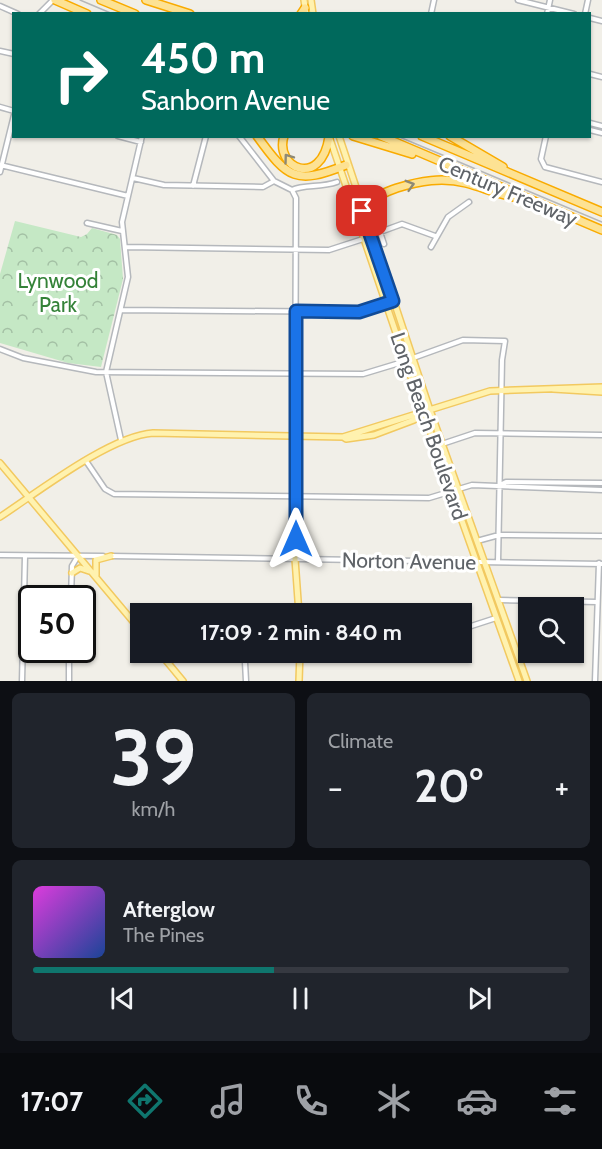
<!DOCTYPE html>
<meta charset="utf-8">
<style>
:root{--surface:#171b24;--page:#20242c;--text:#f1f3f6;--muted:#9ea1a6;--line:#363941;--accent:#0f766e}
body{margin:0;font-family:Cabin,sans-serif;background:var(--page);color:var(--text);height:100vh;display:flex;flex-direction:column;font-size:22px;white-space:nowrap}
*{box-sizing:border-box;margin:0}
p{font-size:20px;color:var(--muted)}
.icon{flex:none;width:33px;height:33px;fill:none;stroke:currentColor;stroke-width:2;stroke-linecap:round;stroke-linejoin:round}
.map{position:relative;height:681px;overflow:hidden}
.panel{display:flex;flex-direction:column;gap:12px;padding:12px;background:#0d0f14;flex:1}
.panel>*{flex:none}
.top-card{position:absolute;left:12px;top:12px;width:579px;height:126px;border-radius:0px;box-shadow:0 2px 4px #0004;background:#00695c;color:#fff;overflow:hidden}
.tools{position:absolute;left:518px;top:597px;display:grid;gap:12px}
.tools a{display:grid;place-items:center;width:66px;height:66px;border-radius:0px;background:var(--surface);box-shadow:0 2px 4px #0004;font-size:30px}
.speed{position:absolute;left:18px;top:585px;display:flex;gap:12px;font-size:30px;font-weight:700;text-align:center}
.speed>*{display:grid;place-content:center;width:78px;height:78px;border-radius:50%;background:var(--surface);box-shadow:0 2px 4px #0004;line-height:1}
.speed .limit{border:3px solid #111;border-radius:9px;background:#fff;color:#111}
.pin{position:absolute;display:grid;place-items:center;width:51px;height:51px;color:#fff;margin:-26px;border-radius:12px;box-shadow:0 3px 9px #0006}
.me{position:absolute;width:66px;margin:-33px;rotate:0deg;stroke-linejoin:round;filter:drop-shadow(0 0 4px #0008)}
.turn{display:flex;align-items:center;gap:21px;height:126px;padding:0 30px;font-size:27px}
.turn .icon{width:78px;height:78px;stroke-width:2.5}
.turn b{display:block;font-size:42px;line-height:51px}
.big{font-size:45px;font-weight:800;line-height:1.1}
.panel .tile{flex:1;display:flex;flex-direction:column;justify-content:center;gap:9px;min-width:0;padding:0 21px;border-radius:9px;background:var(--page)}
.panel .dial{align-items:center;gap:0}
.dial b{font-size:78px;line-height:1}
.song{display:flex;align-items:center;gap:18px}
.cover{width:72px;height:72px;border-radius:9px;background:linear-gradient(135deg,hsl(300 70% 55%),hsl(220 70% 35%))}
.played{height:6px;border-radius:3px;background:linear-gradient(90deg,var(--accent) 45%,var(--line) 45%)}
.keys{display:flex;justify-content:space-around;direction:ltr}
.heat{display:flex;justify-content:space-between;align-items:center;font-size:33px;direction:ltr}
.panel .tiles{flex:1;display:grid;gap:12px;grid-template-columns:1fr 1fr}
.tile:last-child{grid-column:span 2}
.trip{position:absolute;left:130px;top:603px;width:342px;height:60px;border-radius:0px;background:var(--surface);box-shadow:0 2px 4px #0004;font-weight:800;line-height:60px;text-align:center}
.tabs{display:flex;height:96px;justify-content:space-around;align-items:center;background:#090b0e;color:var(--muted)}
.tabs .icon{width:42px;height:42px}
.tabs .on{color:var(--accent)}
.tabs b{font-size:27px;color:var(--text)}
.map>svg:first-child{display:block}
.forest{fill:url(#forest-crowns)}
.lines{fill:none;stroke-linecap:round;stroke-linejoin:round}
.minor-casing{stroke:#b5b8bc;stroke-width:7}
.major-casing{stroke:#f2c960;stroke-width:8}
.highway-casing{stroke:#f9ab00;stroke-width:10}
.minor{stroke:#fff;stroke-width:4}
.major{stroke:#fff2af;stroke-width:5}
.highway{stroke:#fde293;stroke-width:7}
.tram{stroke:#b6b7b8;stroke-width:1.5}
.oneway{stroke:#8e8975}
.route-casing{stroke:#114b97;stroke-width:15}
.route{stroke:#1a73e8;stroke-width:10}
.labels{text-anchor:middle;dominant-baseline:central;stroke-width:6;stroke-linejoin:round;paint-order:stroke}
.street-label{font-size:21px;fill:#5f6368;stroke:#fff}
.park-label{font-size:21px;fill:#348238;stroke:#fff}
</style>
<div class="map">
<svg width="602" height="681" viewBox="0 0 602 681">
<defs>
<pattern id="forest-crowns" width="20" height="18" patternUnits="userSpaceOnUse" patternTransform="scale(1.5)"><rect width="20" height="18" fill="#c5e8c5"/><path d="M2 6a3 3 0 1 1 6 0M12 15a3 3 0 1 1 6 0" fill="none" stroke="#a3c0a4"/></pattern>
</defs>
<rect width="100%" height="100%" fill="#f1efe8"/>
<path class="forest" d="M15,221L81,237L87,234L92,228L117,235L120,239L123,279L101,367L68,363L0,343V274Z"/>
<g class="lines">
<defs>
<path id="minor" d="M518,0L574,14
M0,6L18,14
M39,14L53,0
M431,14L434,0
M547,14L550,0
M585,14L588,0
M590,18L602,21
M0,51L14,54
M590,74L602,77
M0,107L14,111
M590,123L602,126
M590,130L602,133
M118,136L141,142
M239,136L274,181L292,190L296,198L295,436
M546,136L541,159L545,167L602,182
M0,165L128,196
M0,172L14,115
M133,178L164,185L263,187L274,181
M193,186L206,136
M292,190C304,184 321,188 337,182
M87,223L122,231
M384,244L380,232L402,224L435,236
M126,247L329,250L363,239
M431,247L448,217L469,202
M121,310L359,312L393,301
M0,349L23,358L96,372L363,374L406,361
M413,358L463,340L505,341L502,360L498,562
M121,440L106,372L128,277L122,222L142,136
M442,444L475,433L602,435
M86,461L105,489L114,494L429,498L472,485L602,490
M500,485L506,482L602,483
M477,541L499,535L602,536
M0,555L103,556
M111,556L602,564
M71,598L72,566L78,556
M499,600L597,602
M149,614C162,604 193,606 206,614
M136,624L141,620
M462,629L496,618
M239,652L245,662L246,681
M22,681L25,556
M69,681V650
M595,681L599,563"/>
<path id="major" d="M304,0L306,14
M311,0L313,14
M329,136L414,386L519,681
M339,136L430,410L527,681
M553,389L602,392
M295,436V559L299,614
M343,437L490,391L602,387
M0,463L141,631
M0,517C38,492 110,436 153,433L343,437L346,439L374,435L414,420L420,414
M72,573L80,568L89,571
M96,575V560L111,556
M159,652L183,681
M299,681L300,652"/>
<path id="highway" d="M55,0L87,14
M101,0L135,14
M146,0L190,14
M301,14L305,8
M257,136C288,179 296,185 346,165
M284,136C274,168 321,189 329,137
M353,136L412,154
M381,136L602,230
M422,136L602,212
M450,136L503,167
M368,228C369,201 371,197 397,188C420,181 442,177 466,183C485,188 501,196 520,198"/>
</defs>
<use href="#minor" class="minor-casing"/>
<use href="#major" class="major-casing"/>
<use href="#highway" class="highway-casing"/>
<use href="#minor" class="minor"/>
<use href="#major" class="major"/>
<use href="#highway" class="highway"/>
<path class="tram" d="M80,0L113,14
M397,136L602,222"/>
</g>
<defs><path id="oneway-chevron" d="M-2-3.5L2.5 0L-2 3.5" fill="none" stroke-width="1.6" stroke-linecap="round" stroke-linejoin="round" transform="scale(1.5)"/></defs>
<g class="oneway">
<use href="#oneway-chevron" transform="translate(288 158) rotate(-126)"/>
<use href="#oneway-chevron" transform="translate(410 185) rotate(-16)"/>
</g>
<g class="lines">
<defs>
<path id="route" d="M296,539V311L359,312L393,301L362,211"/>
</defs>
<use href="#route" class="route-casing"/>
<use href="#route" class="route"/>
</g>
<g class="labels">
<g class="street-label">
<text transform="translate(508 191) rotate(23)">Century Freeway</text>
<text transform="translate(429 426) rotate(71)">Long Beach Boulevard</text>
<text transform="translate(409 561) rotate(1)">Norton Avenue</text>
</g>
<g class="park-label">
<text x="58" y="280">Lynwood<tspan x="58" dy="24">Park</tspan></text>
</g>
</g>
</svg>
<div class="tools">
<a><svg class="icon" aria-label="search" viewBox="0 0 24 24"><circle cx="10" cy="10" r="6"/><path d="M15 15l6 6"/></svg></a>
</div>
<div class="speed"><div class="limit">50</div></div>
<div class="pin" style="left:362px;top:211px;background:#d93025"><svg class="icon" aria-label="arrive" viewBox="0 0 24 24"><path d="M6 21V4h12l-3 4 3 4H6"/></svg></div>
<svg class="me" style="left:296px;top:539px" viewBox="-20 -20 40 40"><path d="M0-17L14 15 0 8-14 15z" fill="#1a73e8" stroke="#fff" stroke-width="4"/></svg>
<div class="trip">17:09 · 2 min · 840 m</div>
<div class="top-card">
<div class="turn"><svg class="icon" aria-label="right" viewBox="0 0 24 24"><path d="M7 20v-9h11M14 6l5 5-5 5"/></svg><div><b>450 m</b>Sanborn Avenue</div></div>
</div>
</div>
<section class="panel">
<div class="tiles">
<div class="tile dial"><b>39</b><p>km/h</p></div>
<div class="tile"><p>Climate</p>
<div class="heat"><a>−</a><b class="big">20°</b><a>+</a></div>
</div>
<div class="tile">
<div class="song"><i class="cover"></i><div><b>Afterglow</b><p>The Pines</p></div></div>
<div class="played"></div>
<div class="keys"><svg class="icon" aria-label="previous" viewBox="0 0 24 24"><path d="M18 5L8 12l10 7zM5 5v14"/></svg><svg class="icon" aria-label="pause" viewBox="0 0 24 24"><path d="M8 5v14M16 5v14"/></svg><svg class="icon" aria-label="next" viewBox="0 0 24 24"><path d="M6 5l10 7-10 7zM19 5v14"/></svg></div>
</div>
</div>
</section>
<nav class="tabs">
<b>17:07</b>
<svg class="icon on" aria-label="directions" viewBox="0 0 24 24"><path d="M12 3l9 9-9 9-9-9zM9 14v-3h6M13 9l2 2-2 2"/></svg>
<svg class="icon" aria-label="music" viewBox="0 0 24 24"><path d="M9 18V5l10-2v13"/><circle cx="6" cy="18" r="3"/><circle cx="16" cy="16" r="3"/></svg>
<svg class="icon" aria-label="phone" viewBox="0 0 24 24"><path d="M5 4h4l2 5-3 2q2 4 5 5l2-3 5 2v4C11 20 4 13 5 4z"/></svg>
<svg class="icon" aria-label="climate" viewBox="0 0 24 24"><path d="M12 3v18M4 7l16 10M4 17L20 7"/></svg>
<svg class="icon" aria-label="car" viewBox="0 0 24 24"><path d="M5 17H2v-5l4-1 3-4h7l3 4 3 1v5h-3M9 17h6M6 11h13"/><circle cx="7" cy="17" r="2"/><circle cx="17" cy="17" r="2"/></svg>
<svg class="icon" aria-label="filters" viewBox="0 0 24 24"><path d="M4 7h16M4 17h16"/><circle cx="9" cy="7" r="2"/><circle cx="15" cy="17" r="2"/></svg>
</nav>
